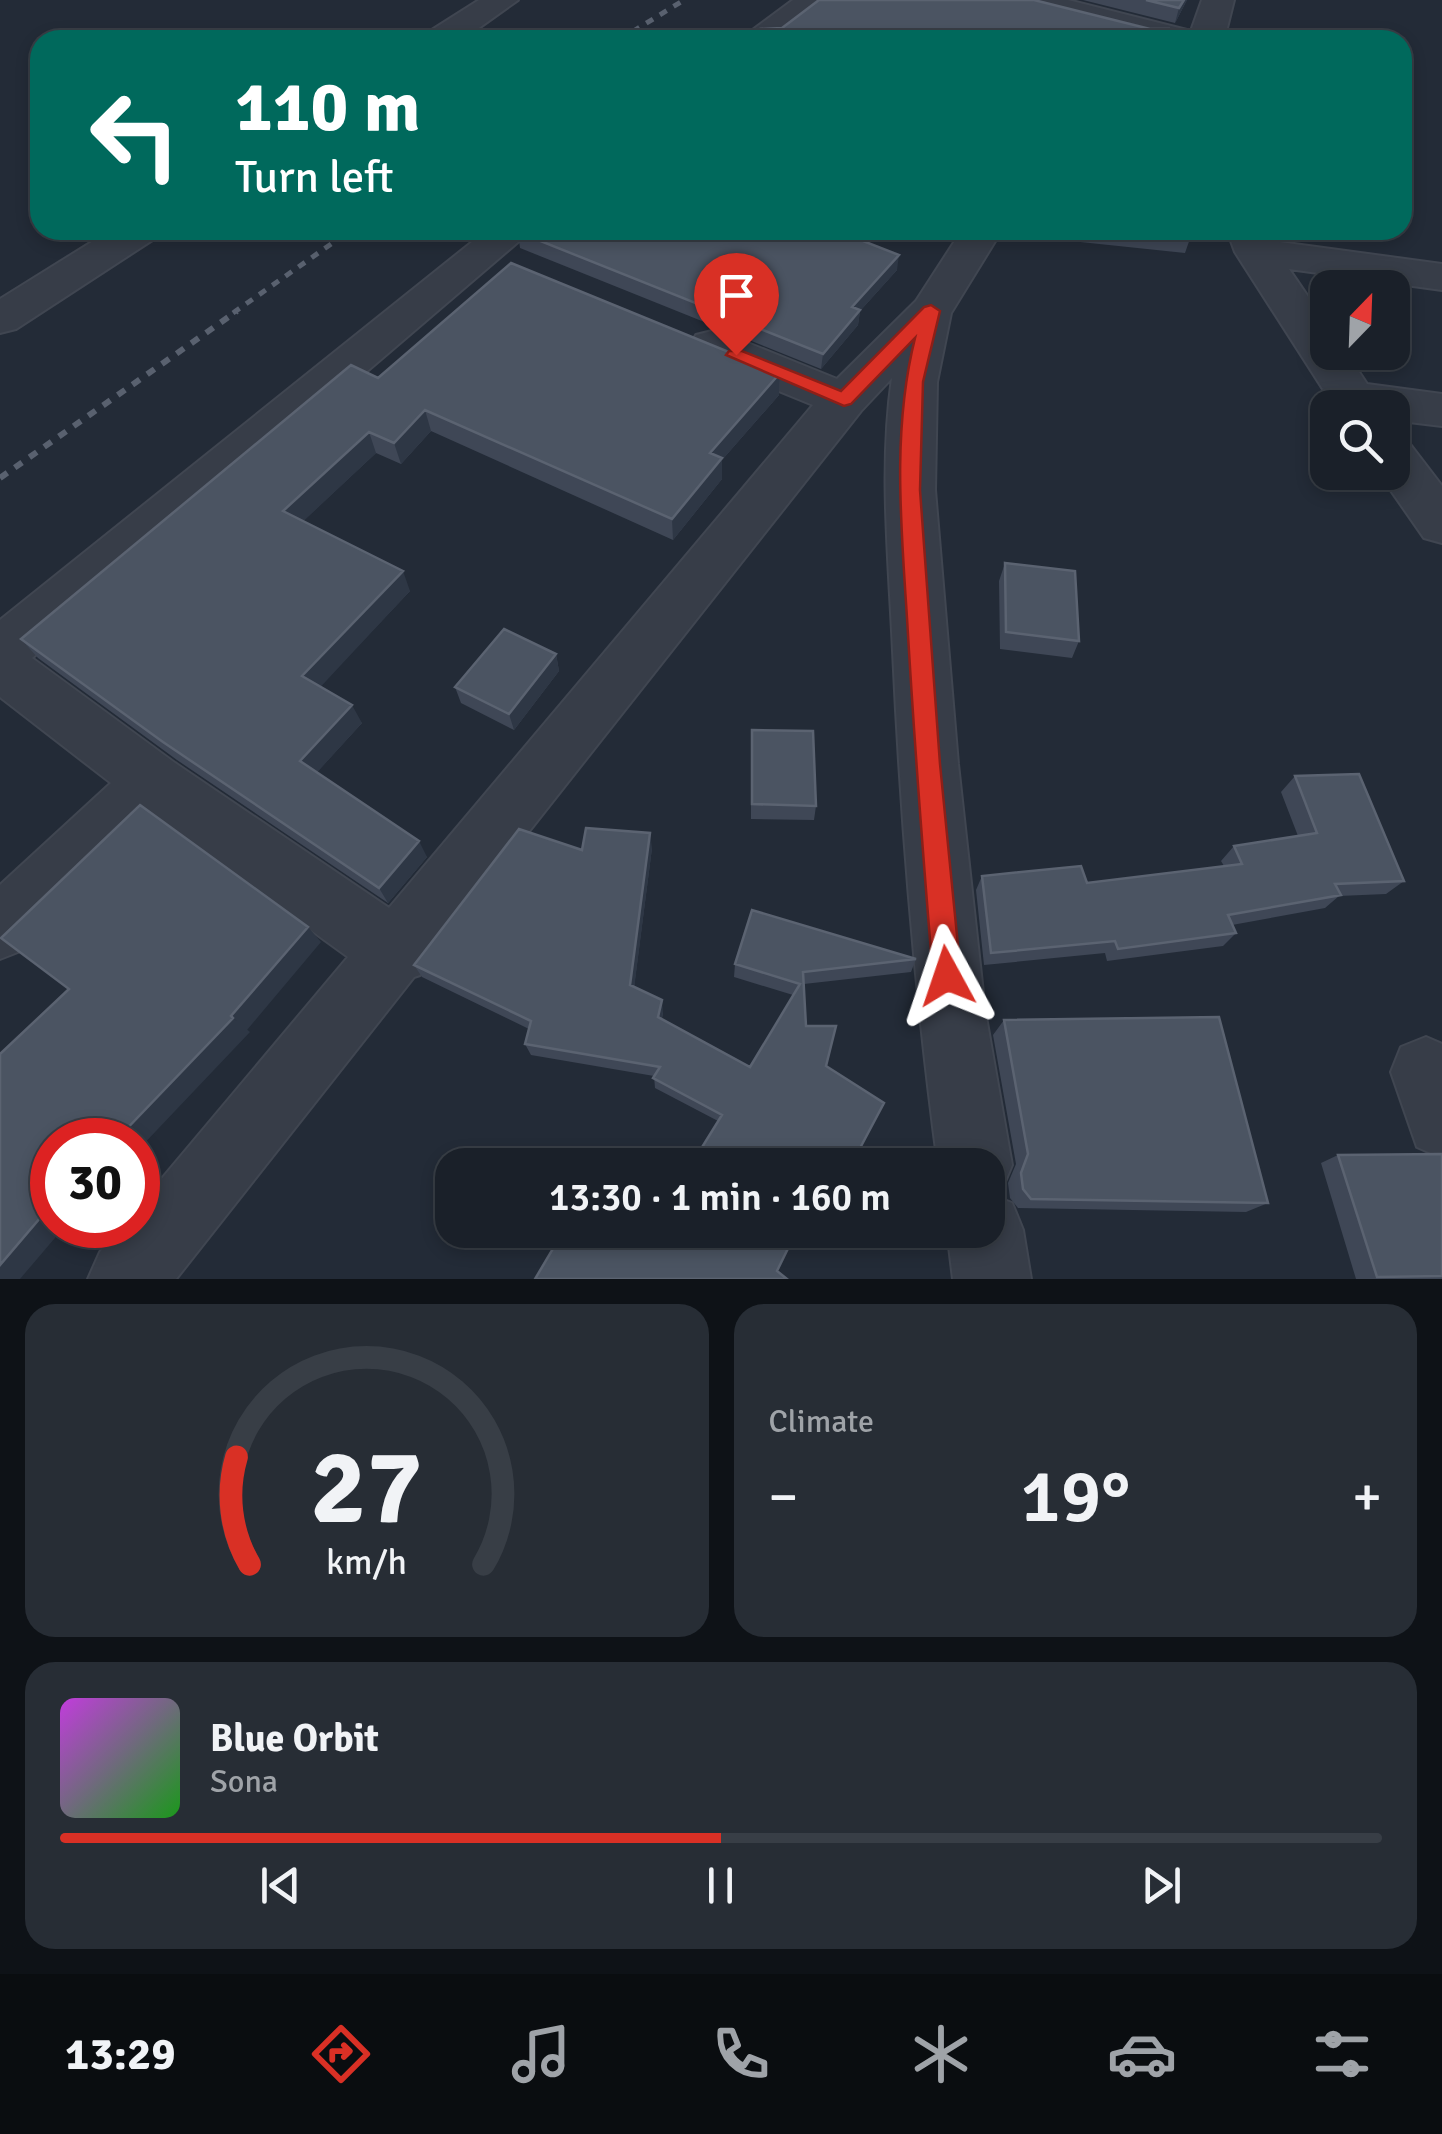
<!DOCTYPE html>
<meta charset="utf-8">
<style>
:root{--surface:#1a2029;--page:#272d35;--text:#f1f3f6;--muted:#9fa3a8;--line:#383e46;--accent:#d93025}
body{margin:0;font-family:Signika,sans-serif;background:var(--page);color:var(--text);height:100vh;display:flex;flex-direction:column;font-size:38px;white-space:nowrap}
*{box-sizing:border-box;margin:0}
p{font-size:32px;color:var(--muted)}
.icon{flex:none;width:55px;height:55px;fill:none;stroke:currentColor;stroke-width:2;stroke-linecap:round;stroke-linejoin:round}
.map{position:relative;height:1279px;overflow:hidden}
.details{display:flex;flex-direction:column;gap:25px;padding:25px;background:#0e1217;flex:1}
.details>*{flex:none}
.hud{position:absolute;left:30px;top:30px;width:1382px;height:210px;border-radius:30px;box-shadow:0 5px 15px #0003,0 0 0 2px var(--line);background:#00695c;color:#fff;overflow:hidden}
.needle{width:65px;rotate:23deg}
.tools{position:absolute;left:1310px;top:270px;display:grid;gap:20px}
.tools a{display:grid;place-items:center;width:100px;height:100px;border-radius:20px;background:var(--surface);box-shadow:0 5px 15px #0003,0 0 0 2px var(--line);font-size:50px}
.speed{position:absolute;left:30px;top:1118px;display:flex;gap:20px;font-size:50px;font-weight:700;text-align:center}
.speed>*{display:grid;place-content:center;width:130px;height:130px;border-radius:50%;background:var(--surface);box-shadow:0 5px 15px #0003,0 0 0 2px var(--line);line-height:1}
.speed .limit{border:15px solid #d22;background:#fff;color:#111}
.pin{position:absolute;display:grid;place-items:center;width:85px;height:85px;color:#fff;margin:-102px -42px;border-radius:50% 50% 50% 0;rotate:-45deg;box-shadow:0 0 10px #0007}
.pin .icon{rotate:45deg}
.me{position:absolute;width:110px;margin:-55px;rotate:355deg;stroke-linejoin:round;filter:drop-shadow(0 0 8px #0008)}
.turn{display:flex;align-items:center;gap:35px;height:210px;padding:0 40px;font-size:45px}
.turn .icon{width:130px;height:130px;stroke-width:2.5}
.turn b{display:block;font-size:70px;line-height:85px}
.big{font-size:75px;font-weight:600;line-height:1.1}
.details .tile{flex:1;display:flex;flex-direction:column;justify-content:center;gap:15px;min-width:0;padding:0 35px;border-radius:30px;background:var(--page)}
.details .dial{align-items:center;gap:0}
.dial svg{height:260px;overflow:visible;fill:none;stroke:var(--line);stroke-width:7;stroke-linecap:round;text-anchor:middle}
.dial text{fill:var(--text);stroke:none}
.song{display:flex;align-items:center;gap:30px}
.cover{width:120px;height:120px;border-radius:15px;background:linear-gradient(135deg,hsl(290 70% 55%),hsl(120 70% 35%))}
.played{height:10px;border-radius:5px;background:linear-gradient(90deg,var(--accent) 50%,var(--line) 50%)}
.keys{display:flex;justify-content:space-around;direction:ltr}
.heat{display:flex;justify-content:space-between;align-items:center;font-size:55px;direction:ltr}
.details .tiles{flex:1;display:grid;gap:25px;grid-template-columns:1fr 1fr}
.tile:last-child{grid-column:span 2}
.trip{position:absolute;left:435px;top:1148px;width:570px;height:100px;border-radius:30px;background:var(--surface);box-shadow:0 5px 15px #0003,0 0 0 2px var(--line);font-weight:600;line-height:100px;text-align:center}
.tab-bar{display:flex;height:160px;justify-content:space-around;align-items:center;background:#0a0d10;color:var(--muted)}
.tab-bar .icon{width:70px;height:70px}
.tab-bar .active{color:var(--accent)}
.tab-bar b{font-size:45px;color:var(--text)}
.map>svg:first-child{display:block}
.lines{fill:none;stroke-linecap:round;stroke-linejoin:round}
.minor-casing{stroke:#404651;stroke-width:4}
.tertiary-casing{stroke:#404651;stroke-width:4}
.minor{fill:#373d48;fill-rule:evenodd}
.tertiary{fill:#373d48;fill-rule:evenodd}
.rail-far1{stroke:#59616f;stroke-width:5;stroke-dasharray:8 8;stroke-linecap:butt}
.rail{stroke:#59616f;stroke-width:6;stroke-dasharray:9 9;stroke-linecap:butt}
.wall{fill:#3f4756}
.shaded-wall{fill:#2e3745}
.building{fill:#4b5462;stroke:#5b6371;stroke-width:2.5}
.route{fill:#d93025;stroke:#8d1f18;stroke-width:2.5}
</style>
<div class="map">
<svg width="1442" height="1279" viewBox="0 0 1442 1279">
<rect width="100%" height="100%" fill="#232b37"/>
<g class="lines">
<defs>
<path id="minor" d="M793,0H831L779,40H739Z
M1012,0H1068L1191,31L1202,0H1234L1224,40H1146L1016,7Z
M487,230H532L32,658L175,763L389,908L813,405L696,357L690,346L696,335L712,331L728,335L837,379L916,301L962,230H1002L951,313L937,382L935,490L958,764L985,1011L1012,1165L1001,1191L991,1195L1012,1203L1023,1230L1031,1279H953L947,1230H988V1165H938C915,994 901,823 893,651C889,561 879,468 892,378L861,411L425,963L420,975L414,977L176,1279H88L100,1252L122,1225H138V1207L348,957L157,819L23,950L0,959V885L111,783L0,697V620Z
M1227,230H1267L1272,241L1442,264V290L1289,269L1328,326V352H1346L1367,384L1442,394V426L1392,420V408H1335L1235,252Z
M1392,438L1409,443L1442,486V543L1424,538L1378,472H1392Z
M1426,1037L1442,1044V1158L1417,1147L1391,1072L1401,1047Z"/>
<path id="tertiary" d="M479,0H518L462,40H422L427,33Z
M111,230H160L154,239L16,329L0,333V299Z"/>
</defs>
<use href="#minor" class="minor-casing"/>
<use href="#tertiary" class="tertiary-casing"/>
<use href="#minor" class="minor"/>
<use href="#tertiary" class="tertiary"/>
<path class="rail-far1" d="M619,40L684,0
M233,313L351,230"/>
<path class="rail" d="M0,478L237,311"/>
</g>
<path class="wall" d="M1083,0H1187L1175,23Z
M1005,230H1193L1185,253L1004,234Z
M518,232L897,270L860,311L858,325L821,369L520,248Z
M780,373L779,395L722,460V479L673,540L431,431L401,464L376,453L303,521L410,591L320,686L362,723L317,772L427,857L388,903L177,760L38,658L21,639L378,378Z
M1005,563L1079,641L1072,658L1000,649L999,581Z
M556,654L559,671L514,730L461,703L455,687Z
M751,746L816,806L814,820L751,819Z
M1295,776L1404,881L1386,894L1339,896L1325,908L1232,925L1236,933L1223,946L1107,961L1105,953L984,965L976,890L982,876L1087,883L1224,866L1221,861L1234,846L1298,836L1281,792Z
M652,848L634,987L663,1012L662,1019L750,1067L793,995L734,977L735,964L916,959L911,972L804,984L718,1121L655,1088L654,1076L531,1055L525,1044L529,1029L422,977L414,965L582,850Z
M1004,1020L1268,1203L1246,1212L1018,1208L1010,1198L1008,1183L1016,1164L993,1035Z
M1442,1154V1279H1356L1321,1163L1338,1155Z"/>
<path class="shaded-wall" d="M1184,0H1187L1175,23L1179,8Z
M899,255L897,270L860,311L858,325L821,369L823,354L852,307Z
M780,373L779,395L722,460V479L673,540L672,519L710,453Z
M425,410L431,431L401,464L394,443Z
M369,432L376,453L293,531L283,511Z
M403,571L410,591L313,695L302,676Z
M556,654L559,671L514,730L509,714Z
M352,705L362,723L312,778L300,761Z
M650,833L652,848L633,997L630,985Z
M419,841L427,857L388,903L379,888Z
M308,927L321,942L247,1030L231,1016Z
M662,1000L663,1012L659,1028L658,1017Z
M233,1018L250,1032L138,1150V1140H116Z
M52,1204V1225H66L20,1279H0V1265Z"/>
<path class="building" d="M819,0H1034L1150,29H1169L1172,40H749L760,29L782,28Z
M1146,0H1184L1179,8Z
M520,230H835L899,255L852,307L860,310L823,354L518,232Z
M1119,230H1193L1191,237Z
M511,263L780,373L710,453L722,458L672,519L425,410L394,443L369,432L283,511L403,571L302,676L352,705L300,761L419,841L379,888L163,742L21,639L351,365L378,378Z
M1005,563L1075,571L1079,641L1006,632Z
M504,629L556,654L509,714L455,687Z
M752,730L813,731L816,806L752,804Z
M1359,774L1404,881L1335,884L1341,895L1228,915L1236,933L1118,949L1115,941L991,953L982,876L1081,866L1087,883L1242,864L1234,846L1317,833L1295,776Z
M140,805L308,927L231,1016L233,1018L116,1140H52V1204L0,1265V1054L69,989L1,938Z
M586,828L650,833L630,985L662,1000L658,1017L750,1067L800,984L735,964L752,910L916,959L803,972L806,1026H836L826,1066L884,1103L851,1165H691L722,1115L653,1078L660,1067L525,1044L531,1021L414,965L519,829L582,850Z
M1219,1017L1268,1203L1031,1199L1023,1189L1021,1173L1028,1154L1004,1020Z
M611,1151L633,1165H602Z
M1442,1154V1276L1377,1277L1338,1155Z
M564,1230H797L777,1271L787,1279H535Z"/>
<path class="route" d="M931,305L940,311L923,382L920,490L940,764L961,976L957,985L947,989L937,985L933,976C923,856 914,738 907,618C901,524 892,430 915,338L851,404L844,406L726,355L729,351H742L841,391L924,307Z"/>
</svg>
<div class="tools">
<a><svg class="needle" viewBox="-14 -14 28 28"><path d="M0-13l5 13h-10z" fill="#e53935"/><path d="M0 13l5-13h-10z" fill="#9fa3a8"/></svg></a>
<a><svg class="icon" aria-label="search" viewBox="0 0 24 24"><circle cx="10" cy="10" r="6"/><path d="M15 15l6 6"/></svg></a>
</div>
<div class="speed"><div class="limit">30</div></div>
<div class="pin" style="left:736px;top:355px;background:#d93025"><svg class="icon" aria-label="arrive" viewBox="0 0 24 24"><path d="M6 21V4h12l-3 4 3 4H6"/></svg></div>
<svg class="me" style="left:947px;top:976px" viewBox="-20 -20 40 40"><path d="M0-17L14 15 0 8-14 15z" fill="#d93025" stroke="#fff" stroke-width="4"/></svg>
<div class="trip">13:30 · 1 min · 160 m</div>
<div class="hud">
<div class="turn"><svg class="icon" aria-label="left" viewBox="0 0 24 24"><path d="M17 20v-9H6M10 6l-5 5 5 5"/></svg><div><b>110 m</b>Turn left</div></div>
</div>
</div>
<section class="details">
<div class="tiles">
<div class="tile dial"><svg viewBox="0 0 100 80">
<path d="M14 69A42 42 0 1 1 86 69"/>
<path d="M14 69A42 42 0 0 1 10 36" stroke="#d93025"/>
<text x="50" y="56" font-size="32" font-weight="700">27</text>
<text x="50" y="72" font-size="11">km/h</text>
</svg></div>
<div class="tile"><p>Climate</p>
<div class="heat"><a>−</a><b class="big">19°</b><a>+</a></div>
</div>
<div class="tile">
<div class="song"><i class="cover"></i><div><b>Blue Orbit</b><p>Sona</p></div></div>
<div class="played"></div>
<div class="keys"><svg class="icon" aria-label="previous" viewBox="0 0 24 24"><path d="M18 5L8 12l10 7zM5 5v14"/></svg><svg class="icon" aria-label="pause" viewBox="0 0 24 24"><path d="M8 5v14M16 5v14"/></svg><svg class="icon" aria-label="next" viewBox="0 0 24 24"><path d="M6 5l10 7-10 7zM19 5v14"/></svg></div>
</div>
</div>
</section>
<nav class="tab-bar">
<b>13:29</b>
<svg class="icon active" aria-label="directions" viewBox="0 0 24 24"><path d="M12 3l9 9-9 9-9-9zM9 14v-3h6M13 9l2 2-2 2"/></svg>
<svg class="icon" aria-label="music" viewBox="0 0 24 24"><path d="M9 18V5l10-2v13"/><circle cx="6" cy="18" r="3"/><circle cx="16" cy="16" r="3"/></svg>
<svg class="icon" aria-label="phone" viewBox="0 0 24 24"><path d="M5 4h4l2 5-3 2q2 4 5 5l2-3 5 2v4C11 20 4 13 5 4z"/></svg>
<svg class="icon" aria-label="climate" viewBox="0 0 24 24"><path d="M12 3v18M4 7l16 10M4 17L20 7"/></svg>
<svg class="icon" aria-label="car" viewBox="0 0 24 24"><path d="M5 17H2v-5l4-1 3-4h7l3 4 3 1v5h-3M9 17h6M6 11h13"/><circle cx="7" cy="17" r="2"/><circle cx="17" cy="17" r="2"/></svg>
<svg class="icon" aria-label="filters" viewBox="0 0 24 24"><path d="M4 7h16M4 17h16"/><circle cx="9" cy="7" r="2"/><circle cx="15" cy="17" r="2"/></svg>
</nav>
